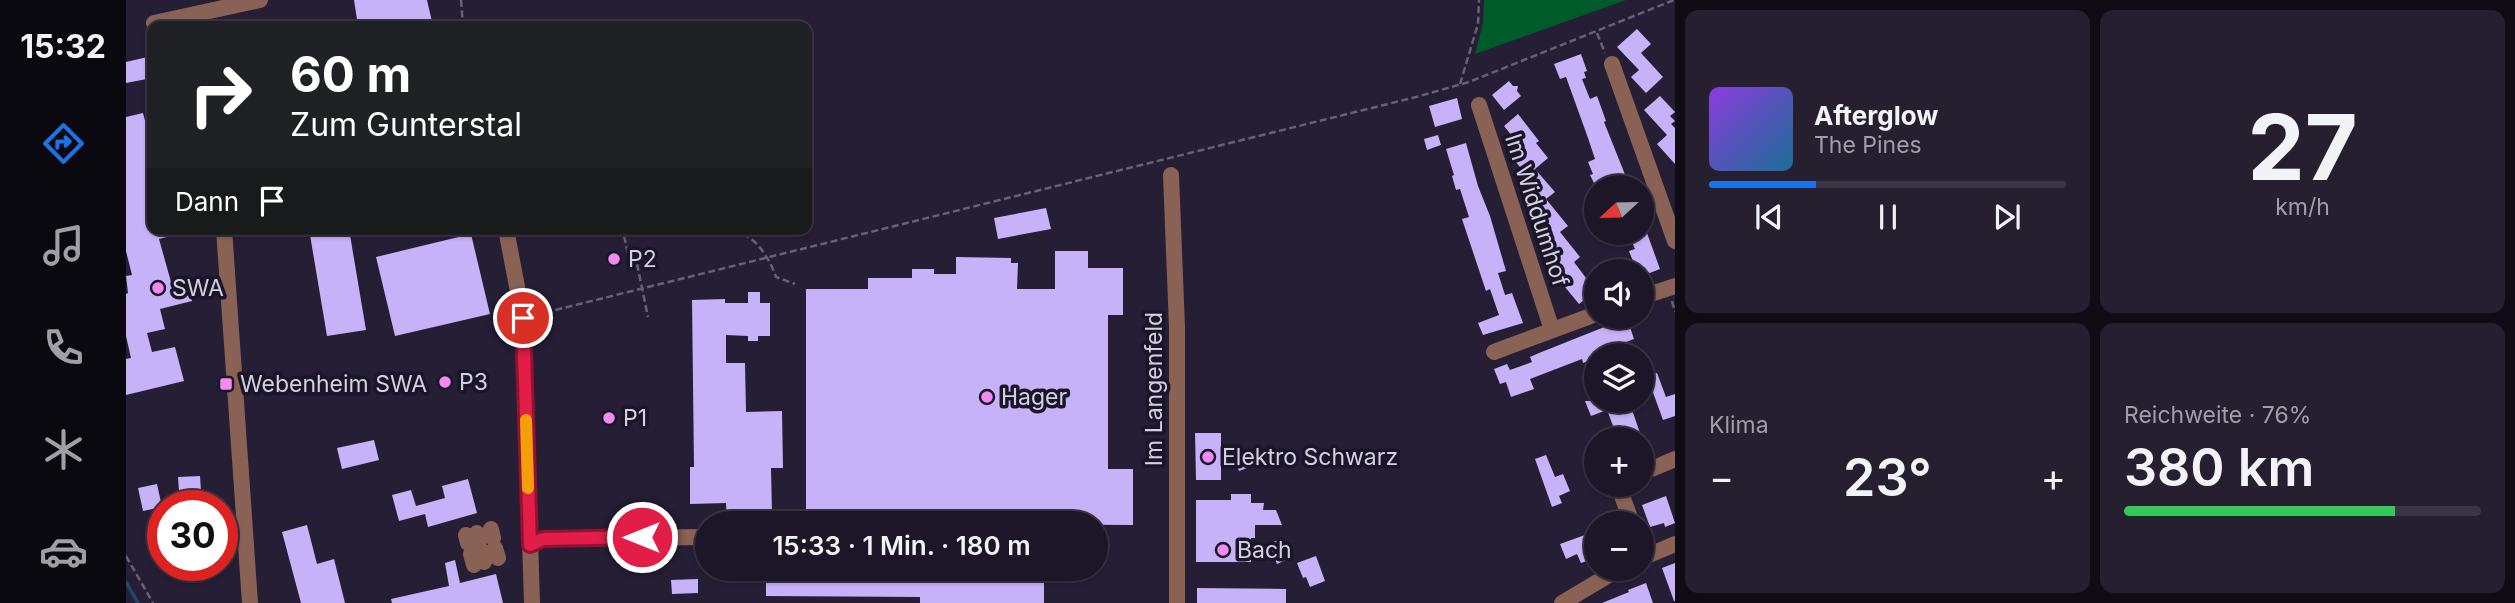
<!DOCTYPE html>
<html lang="de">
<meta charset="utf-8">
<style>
:root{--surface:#1c1628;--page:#251f30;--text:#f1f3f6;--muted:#a09fa8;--line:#3a3545;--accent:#1a73e8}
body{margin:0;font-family:Inter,sans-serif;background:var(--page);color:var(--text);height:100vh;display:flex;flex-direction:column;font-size:26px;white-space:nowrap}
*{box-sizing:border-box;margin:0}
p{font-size:23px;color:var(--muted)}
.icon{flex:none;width:38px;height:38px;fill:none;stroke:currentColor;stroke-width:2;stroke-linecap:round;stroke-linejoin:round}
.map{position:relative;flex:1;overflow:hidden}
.sheet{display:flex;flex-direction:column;gap:10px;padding:10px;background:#0f0c16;width:840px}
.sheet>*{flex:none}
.guide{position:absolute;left:21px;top:21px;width:665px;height:214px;border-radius:14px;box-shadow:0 2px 5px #0004,0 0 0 2px var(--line);background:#202124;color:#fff;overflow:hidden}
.needle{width:46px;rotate:248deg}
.buttons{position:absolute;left:1458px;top:175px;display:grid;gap:14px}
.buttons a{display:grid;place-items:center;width:70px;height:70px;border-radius:50%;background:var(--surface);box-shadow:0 2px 5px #0004,0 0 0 2px var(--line);font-size:35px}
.speed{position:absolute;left:21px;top:490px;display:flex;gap:14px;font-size:35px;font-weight:700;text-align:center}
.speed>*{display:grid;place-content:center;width:91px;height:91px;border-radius:50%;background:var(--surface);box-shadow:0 2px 5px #0004,0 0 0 2px var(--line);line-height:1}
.speed .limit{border:10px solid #d22;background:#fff;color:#111}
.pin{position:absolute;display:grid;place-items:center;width:60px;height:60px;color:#fff;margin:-30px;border:4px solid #fff;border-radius:50%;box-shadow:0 2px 7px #0007}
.me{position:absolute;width:77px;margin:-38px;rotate:270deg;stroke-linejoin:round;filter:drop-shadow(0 0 5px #0008)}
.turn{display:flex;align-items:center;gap:24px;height:147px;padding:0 28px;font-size:32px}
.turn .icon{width:91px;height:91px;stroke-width:2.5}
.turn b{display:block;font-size:49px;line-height:60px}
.then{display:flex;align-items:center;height:66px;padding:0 28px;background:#0003;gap:14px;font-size:26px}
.big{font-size:52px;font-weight:600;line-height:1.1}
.sheet .tile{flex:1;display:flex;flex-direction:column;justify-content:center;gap:10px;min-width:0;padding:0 24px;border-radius:14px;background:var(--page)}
.sheet .dial{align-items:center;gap:0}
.dial b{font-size:91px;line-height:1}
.song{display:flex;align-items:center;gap:21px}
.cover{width:84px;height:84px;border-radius:10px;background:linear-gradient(135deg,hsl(270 70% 55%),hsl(200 70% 35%))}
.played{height:7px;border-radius:4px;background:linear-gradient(90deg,var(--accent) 30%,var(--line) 30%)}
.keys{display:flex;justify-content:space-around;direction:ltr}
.heat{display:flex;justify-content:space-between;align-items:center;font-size:38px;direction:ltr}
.charge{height:10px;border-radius:5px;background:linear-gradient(90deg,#34c759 76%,var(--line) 0)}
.sheet .tiles{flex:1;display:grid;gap:10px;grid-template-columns:repeat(2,1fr)}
.trip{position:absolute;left:569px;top:511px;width:413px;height:70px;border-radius:35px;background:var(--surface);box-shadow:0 2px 5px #0004,0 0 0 2px var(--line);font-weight:600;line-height:70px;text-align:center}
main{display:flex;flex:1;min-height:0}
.menu{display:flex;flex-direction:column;width:126px;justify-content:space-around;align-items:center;background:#0b0910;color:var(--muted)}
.menu .icon{width:49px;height:49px}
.menu .selected{color:var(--accent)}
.menu b{font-size:32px;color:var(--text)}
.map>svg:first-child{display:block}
.green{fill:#005b2a}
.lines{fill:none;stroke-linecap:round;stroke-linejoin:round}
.stream{stroke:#194a6a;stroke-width:3.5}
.building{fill:#c6b2f8}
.path{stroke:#676175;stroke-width:2.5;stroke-dasharray:7 3.5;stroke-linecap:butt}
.minor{stroke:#8a6255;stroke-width:16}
.route-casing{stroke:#92132f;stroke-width:18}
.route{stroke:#e11d48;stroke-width:12}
.slow{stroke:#f59e0b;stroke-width:12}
.poi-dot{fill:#f38af1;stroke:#1b152a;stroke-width:2.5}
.labels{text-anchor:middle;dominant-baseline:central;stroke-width:7;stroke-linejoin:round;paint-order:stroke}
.street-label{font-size:23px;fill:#d3d0df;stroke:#1b152a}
.poi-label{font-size:23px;fill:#d3d0df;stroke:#1b152a;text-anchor:start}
</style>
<main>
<nav class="menu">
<b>15:32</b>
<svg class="icon selected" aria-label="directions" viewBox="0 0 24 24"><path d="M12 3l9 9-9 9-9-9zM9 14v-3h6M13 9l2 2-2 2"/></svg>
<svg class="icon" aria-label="music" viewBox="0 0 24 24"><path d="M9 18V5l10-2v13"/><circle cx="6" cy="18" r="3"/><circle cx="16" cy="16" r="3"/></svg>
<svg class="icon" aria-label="phone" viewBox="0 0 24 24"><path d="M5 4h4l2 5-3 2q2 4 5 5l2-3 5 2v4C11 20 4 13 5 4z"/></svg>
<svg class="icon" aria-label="climate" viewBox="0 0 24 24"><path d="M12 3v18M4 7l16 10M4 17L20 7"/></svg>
<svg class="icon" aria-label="car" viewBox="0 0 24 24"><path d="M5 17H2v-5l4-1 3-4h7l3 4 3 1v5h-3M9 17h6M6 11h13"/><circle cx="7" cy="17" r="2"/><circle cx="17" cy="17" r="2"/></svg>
</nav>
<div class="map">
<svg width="1549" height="603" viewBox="0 0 1549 603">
<rect width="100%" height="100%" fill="#251e35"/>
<path class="green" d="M1358,0H1500L1349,54L1357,23Z"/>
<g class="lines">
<path class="stream" d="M0,582L12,603"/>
</g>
<path class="building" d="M228,0H301L307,26H232Z
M1511,29L1525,44L1515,53L1537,77L1520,93L1505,77L1513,70L1491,47Z
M1455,54L1461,71L1458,72L1460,78L1456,79L1464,99L1471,96L1480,121L1478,122L1504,187H1476L1473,181L1468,183L1464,175L1467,174L1462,162L1469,159L1462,138L1440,77L1434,79L1428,64Z
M26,56V78L0,83V62Z
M1383,81L1387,86H1392L1391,91L1395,96L1378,110L1366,95Z
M1534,96L1549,112L1544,116L1549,121L1545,124L1549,128V164L1531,144L1541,135L1518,110Z
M1331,98L1336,119L1309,127L1303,106Z
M17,113L26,148V229H56V233L33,239L45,282L60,278L66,301L34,309L39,329L21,333L26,352L49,347L58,381L0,395V359L5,358L0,336V294L2,293L0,276L6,275L0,251V117Z
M1392,114L1413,141L1410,143L1422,158L1409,169L1429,192L1420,199L1442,226L1434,232L1454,257L1448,262L1460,278L1470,274V290L1453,304L1439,287L1442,285L1417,254L1426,248L1408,225L1417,218L1413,213L1416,211L1400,192L1409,185L1389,161L1399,152L1378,126Z
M1312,135L1315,145L1301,150L1298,139Z
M1340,143L1352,186L1364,216L1380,271L1372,273L1379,295L1386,293L1397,323L1357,335L1352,323L1373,315L1364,289L1360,291L1336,219L1343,217L1334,189L1330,190L1326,176L1328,175L1320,149Z
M920,208L925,229L872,239L868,218Z
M183,229H223L240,330L201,336Z
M1502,233H1521L1534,269L1516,276V271H1491L1508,264L1503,251L1509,249Z
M345,234L364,314L269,336L250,257Z
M929,251H962V268H997V315H982V469H1007V525L680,523V289H742V278H786V269H808V274H830V257L885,258V263H892L891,289H929Z
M622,292H634V303H644V336H632V341H622V336L600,335V363H619L620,412L656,411L657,468H645L646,513H612V523H601L600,503L564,504V467H568L566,300L599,299V303H622Z
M1501,318L1508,339L1473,352L1474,355H1470V358L1457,363L1456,359L1404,379L1408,389L1385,397L1380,382L1374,384L1368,369L1381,364L1384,370L1406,362L1404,357L1413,353Z
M1531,373L1540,397L1549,394V416L1537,420L1521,376Z
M1459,401H1503L1516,439H1492L1481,410L1465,416Z
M1069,433H1095V480H1070Z
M248,440L253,460L216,469L211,448Z
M1120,450L1126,466L1113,471L1107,455Z
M1420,455L1429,477L1437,474L1444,491L1433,496L1436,503L1426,507L1409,459Z
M74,476L76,506H54L52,477Z
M342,479L351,513L302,527L299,514L273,521L266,495L285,490L290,506L319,498L316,486Z
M31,484L36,507L17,511L12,488Z
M1105,494H1125V503H1138L1137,510H1150L1156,525H1129V538H1125V562H1070V500H1105Z
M1540,496L1549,523L1539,527L1538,523L1524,527L1516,505Z
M181,525L191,564L208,559L219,603H175L156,532Z
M1470,531V558L1455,563L1451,554L1440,559L1434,544Z
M1154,539L1160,560L1151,564L1143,544Z
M1190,556L1199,581L1184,587L1180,577L1177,578L1171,563Z
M329,560L334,583L370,574L377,603H266L265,599L323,586L319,563Z
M1549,563V601H1548L1536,568Z
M794,569H918V603H794V597L640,596V578L794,579Z
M572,579V593L546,594L545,580Z
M1520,583L1527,603H1476L1503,592L1502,590Z
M1071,588L1160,589V603H1071Z"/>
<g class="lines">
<path class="path" d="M335,0L337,26
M1471,33L1479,53
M1334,84L1352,24L1353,0
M607,230C629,235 643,257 650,277L669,284
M498,236L502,254
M511,264L522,317
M1546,301L1549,312
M409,315L1290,97L1343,82L1548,0
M0,556L27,603"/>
<path class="minor" d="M28,23L134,0
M1486,64L1549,241
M1353,105L1426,330
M1045,175L1051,327V603
M98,229L124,603
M380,229L397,318L406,603
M1516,297L1549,286
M1368,352L1470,314
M1516,473L1549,459
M1492,485L1506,523
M365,529L367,538
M351,533L353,541
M340,535L342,543
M404,545L417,539L581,537
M369,548L372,558
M356,551L358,562
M345,554L348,565
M1516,558L1549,544
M1436,603L1493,569"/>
</g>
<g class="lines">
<defs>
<path id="route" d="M397,318L404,545L417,539L516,537"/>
</defs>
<use href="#route" class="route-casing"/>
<use href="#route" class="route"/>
<path class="slow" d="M400,420L402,488"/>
</g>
<g class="poi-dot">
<circle cx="488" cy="259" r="7"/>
<circle cx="32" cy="288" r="7"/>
<circle cx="319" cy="382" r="7"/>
<rect x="93" y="377" width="14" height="14" rx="3.5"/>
<circle cx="861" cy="397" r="7"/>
<circle cx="483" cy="418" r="7"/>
<circle cx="1082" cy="457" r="7"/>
<circle cx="1097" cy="550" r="7"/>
</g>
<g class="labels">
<g class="street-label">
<text transform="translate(1411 210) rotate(72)">Im Widdumhof</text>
<text transform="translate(1028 389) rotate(-90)">Im Langenfeld</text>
</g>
<g class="poi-label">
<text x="502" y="259">P2</text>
<text x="46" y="288">SWA</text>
<text x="333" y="382">P3</text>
<text x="114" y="384">Webenheim SWA</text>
<text x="875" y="397">Hager</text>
<text x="497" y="418">P1</text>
<text x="1096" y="457">Elektro Schwarz</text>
<text x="1111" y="550">Bach</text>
</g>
</g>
</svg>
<div class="buttons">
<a><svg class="needle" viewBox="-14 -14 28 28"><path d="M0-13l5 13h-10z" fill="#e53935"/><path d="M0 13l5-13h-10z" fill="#a09fa8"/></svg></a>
<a><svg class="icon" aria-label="sound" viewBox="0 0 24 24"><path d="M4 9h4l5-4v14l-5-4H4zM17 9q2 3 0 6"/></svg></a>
<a><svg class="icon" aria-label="layers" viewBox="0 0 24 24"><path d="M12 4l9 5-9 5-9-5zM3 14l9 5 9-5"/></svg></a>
<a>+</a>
<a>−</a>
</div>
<div class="speed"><div class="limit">30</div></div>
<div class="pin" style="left:397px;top:318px;background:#d93025"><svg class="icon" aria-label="arrive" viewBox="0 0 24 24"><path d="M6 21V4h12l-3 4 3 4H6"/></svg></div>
<svg class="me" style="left:516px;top:537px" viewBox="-20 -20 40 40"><circle r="17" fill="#e11d48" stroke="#fff" stroke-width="3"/><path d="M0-11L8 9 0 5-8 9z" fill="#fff"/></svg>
<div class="trip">15:33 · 1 Min. · 180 m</div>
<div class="guide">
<div class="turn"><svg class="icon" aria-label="right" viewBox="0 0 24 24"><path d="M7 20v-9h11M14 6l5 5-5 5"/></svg><div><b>60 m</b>Zum Gunterstal</div></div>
<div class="then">Dann<svg class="icon" aria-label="arrive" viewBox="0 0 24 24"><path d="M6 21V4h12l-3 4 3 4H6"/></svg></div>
</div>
</div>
<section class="sheet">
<div class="tiles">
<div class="tile">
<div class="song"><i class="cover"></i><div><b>Afterglow</b><p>The Pines</p></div></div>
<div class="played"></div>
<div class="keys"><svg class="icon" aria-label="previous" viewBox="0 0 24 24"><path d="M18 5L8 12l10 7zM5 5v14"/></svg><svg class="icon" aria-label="pause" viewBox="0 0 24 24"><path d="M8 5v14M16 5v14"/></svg><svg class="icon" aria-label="next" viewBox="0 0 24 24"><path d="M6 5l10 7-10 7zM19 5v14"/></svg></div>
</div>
<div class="tile dial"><b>27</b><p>km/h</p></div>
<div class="tile"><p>Klima</p>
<div class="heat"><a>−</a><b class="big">23°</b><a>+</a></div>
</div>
<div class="tile"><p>Reichweite · 76%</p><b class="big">380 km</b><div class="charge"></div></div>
</div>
</section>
</main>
